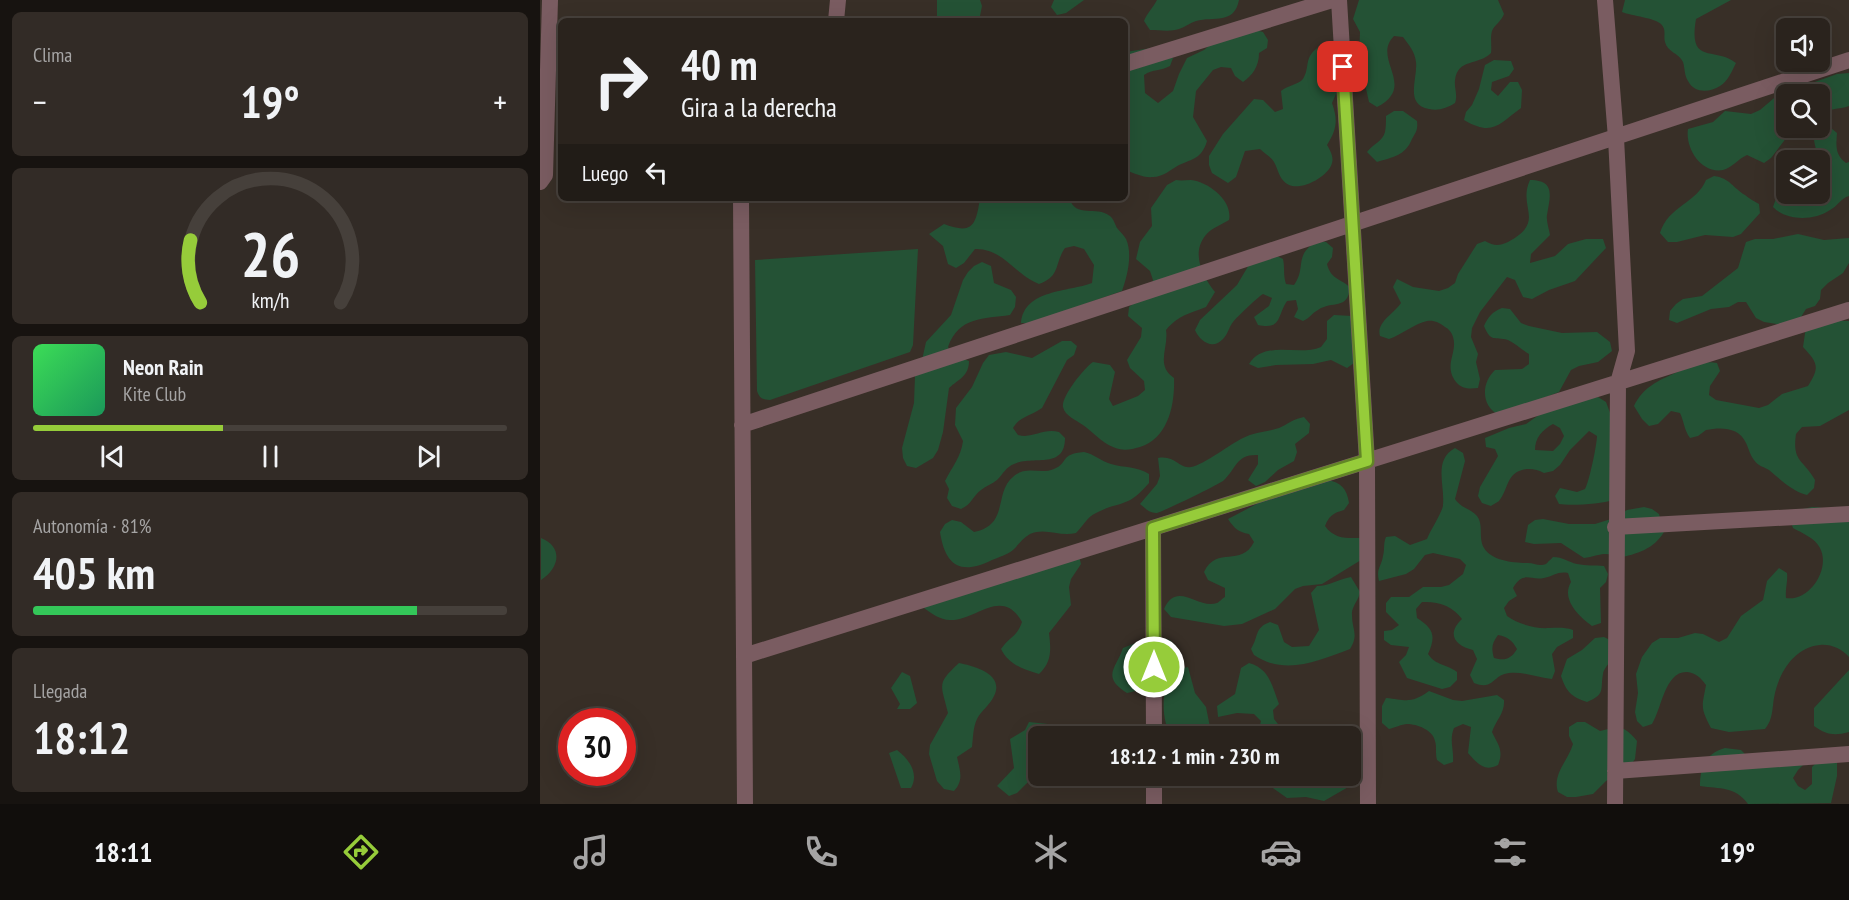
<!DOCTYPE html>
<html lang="es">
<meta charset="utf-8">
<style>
:root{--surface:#2a231d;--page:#322b26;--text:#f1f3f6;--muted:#a5a4a4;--line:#46403b;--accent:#96cc3a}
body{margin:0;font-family:"PT Sans Narrow",sans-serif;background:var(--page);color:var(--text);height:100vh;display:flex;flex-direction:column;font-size:22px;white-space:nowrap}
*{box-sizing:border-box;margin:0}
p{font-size:20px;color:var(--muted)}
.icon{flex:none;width:33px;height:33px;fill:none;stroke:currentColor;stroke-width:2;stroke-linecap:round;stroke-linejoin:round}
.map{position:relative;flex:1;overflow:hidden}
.details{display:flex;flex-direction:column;gap:12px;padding:12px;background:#171310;width:540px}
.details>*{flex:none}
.guide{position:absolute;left:18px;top:18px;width:570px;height:183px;border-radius:9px;box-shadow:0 6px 24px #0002,0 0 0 2px var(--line);background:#2a231d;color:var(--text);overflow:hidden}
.controls{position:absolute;left:1236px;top:18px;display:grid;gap:12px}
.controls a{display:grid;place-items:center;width:54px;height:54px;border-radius:9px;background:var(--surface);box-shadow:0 6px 24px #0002,0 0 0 2px var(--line);font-size:30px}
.speed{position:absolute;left:18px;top:708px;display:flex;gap:12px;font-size:30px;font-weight:700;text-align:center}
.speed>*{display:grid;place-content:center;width:78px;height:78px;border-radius:50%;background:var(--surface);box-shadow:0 6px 24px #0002,0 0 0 2px var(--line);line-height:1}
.speed .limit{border:9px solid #d22;background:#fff;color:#111}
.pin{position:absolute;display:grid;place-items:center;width:51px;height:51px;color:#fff;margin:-26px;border-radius:12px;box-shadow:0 3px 9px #0006}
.me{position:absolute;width:66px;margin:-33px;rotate:0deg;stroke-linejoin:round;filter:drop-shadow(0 0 4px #0008)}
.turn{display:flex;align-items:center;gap:21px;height:126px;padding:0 24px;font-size:27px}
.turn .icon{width:78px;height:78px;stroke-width:2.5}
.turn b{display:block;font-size:42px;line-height:51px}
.then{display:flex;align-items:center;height:57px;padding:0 24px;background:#0003;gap:12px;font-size:22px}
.big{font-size:45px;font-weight:800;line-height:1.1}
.details .tile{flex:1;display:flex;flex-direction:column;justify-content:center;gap:9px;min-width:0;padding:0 21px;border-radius:9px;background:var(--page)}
.details .dial{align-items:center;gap:0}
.dial svg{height:156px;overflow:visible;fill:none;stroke:var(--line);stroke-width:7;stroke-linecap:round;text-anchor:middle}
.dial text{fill:var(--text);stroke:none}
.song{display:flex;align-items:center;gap:18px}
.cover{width:72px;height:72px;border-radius:9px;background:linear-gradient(135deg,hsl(130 70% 55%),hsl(150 70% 35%))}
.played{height:6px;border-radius:3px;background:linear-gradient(90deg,var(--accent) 40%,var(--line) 40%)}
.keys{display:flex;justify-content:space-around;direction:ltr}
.heat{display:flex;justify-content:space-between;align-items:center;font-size:33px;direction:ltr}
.charge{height:9px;border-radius:4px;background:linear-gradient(90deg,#34c759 81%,var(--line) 0)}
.trip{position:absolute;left:488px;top:726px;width:333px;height:60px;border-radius:9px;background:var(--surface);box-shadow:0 6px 24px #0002,0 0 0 2px var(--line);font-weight:800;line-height:60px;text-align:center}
.tabs{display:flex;height:96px;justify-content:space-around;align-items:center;background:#110e0c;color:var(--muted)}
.tabs .icon{width:42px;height:42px}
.tabs .active{color:var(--accent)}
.tabs b{font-size:27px;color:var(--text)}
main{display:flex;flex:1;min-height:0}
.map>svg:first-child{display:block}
.green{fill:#245235;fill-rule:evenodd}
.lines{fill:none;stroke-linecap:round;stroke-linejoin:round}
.minor{stroke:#7a5c61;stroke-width:16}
.route-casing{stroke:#628526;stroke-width:15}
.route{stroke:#96cc3a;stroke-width:10}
</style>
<main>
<section class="details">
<div class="tile"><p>Clima</p>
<div class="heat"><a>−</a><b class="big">19°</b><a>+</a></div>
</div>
<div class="tile dial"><svg viewBox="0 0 100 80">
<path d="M14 69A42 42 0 1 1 86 69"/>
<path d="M14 69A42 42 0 0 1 9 37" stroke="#96cc3a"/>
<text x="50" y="56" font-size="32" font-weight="700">26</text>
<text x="50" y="72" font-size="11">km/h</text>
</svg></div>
<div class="tile">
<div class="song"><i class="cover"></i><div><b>Neon Rain</b><p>Kite Club</p></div></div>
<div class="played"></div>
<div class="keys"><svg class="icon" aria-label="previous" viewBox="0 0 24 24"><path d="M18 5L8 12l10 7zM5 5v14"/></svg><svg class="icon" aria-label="pause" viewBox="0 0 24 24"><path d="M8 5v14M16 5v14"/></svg><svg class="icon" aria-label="next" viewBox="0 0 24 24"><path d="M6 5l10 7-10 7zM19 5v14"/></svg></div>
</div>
<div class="tile"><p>Autonomía · 81%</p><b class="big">405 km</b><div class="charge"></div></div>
<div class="tile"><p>Llegada</p><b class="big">18:12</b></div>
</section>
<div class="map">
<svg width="1309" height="804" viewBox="0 0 1309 804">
<rect width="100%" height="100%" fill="#382f27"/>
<path class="green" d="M397,0H440L442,6L439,21H397Z
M514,0H544L526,13L517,15L511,7Z
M617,0H699C694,25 674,16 656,21C650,23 645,27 639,29C630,32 620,30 610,30L604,21C607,13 613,8 617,0Z
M819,0H958L964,14C961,22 955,24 952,31C950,38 952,46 951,53C938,66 918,58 915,80C914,88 918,95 915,103C907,108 899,111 889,109C864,105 878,78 876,62C875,52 869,45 863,37L854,36C831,59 878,86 837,107L829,102L819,58L820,32L813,19Z
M1085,0H1191L1156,19C1148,66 1174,46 1196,63C1192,71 1188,81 1180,86C1169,93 1154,93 1148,81C1144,75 1145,68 1143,62C1139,53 1127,52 1125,42C1123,36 1127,30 1121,24C1115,18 1092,16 1082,12Z
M715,30L723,32L728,40L727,48L719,53C719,66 713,75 703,82L695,76L691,68L681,67L673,70L656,91L653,117L667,141C662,158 653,159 639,165C630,170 623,177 613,177C603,178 594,173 585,170V154L589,135L585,130V110L588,105L585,102V52L612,48L633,58L630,66C621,71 613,69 604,75L605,93L618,103L633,91L639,74L647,58L664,50L679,37Z
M781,45L796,53L799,87L792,103C798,120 797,129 787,145C790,150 794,157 792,163C789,176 762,191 749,185C739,180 739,171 734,162C731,157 724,153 720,149L705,151L696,177L688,183L672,173L669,165V156L683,134L714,99L723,100L735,112L743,109L741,91C748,85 758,85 763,79C771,66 762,58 781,45Z
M954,60L971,61L974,69L969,76L952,82L951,90L958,96L970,82H978L982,90L981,108C959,124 953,137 924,120L926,112L932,105L939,89L945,65Z
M1309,73V106C1299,110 1288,107 1280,116V94H1246V128H1263L1247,137L1231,158L1224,163L1207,155C1198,159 1193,167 1183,170C1161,174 1145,148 1148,129L1173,122L1185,111L1211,114L1220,110L1247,87L1272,83L1297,74Z
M854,111H863L877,121C878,130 876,132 872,139C865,156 853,157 837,162L827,152C833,144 843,141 845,132C846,127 846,121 846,116Z
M1283,125L1291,128L1297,133C1296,146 1295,155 1306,163L1309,162V196C1301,198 1298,206 1290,210C1274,221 1246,221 1233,207L1239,190L1246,185V194H1280V160H1276C1280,152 1271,144 1275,130Z
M1174,176C1190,178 1193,188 1205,195C1210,199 1214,201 1219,204L1220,213L1201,234L1193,237L1165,235L1137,242H1128L1120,233C1128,206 1157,203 1166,180Z
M636,180C641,181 646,180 651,180C669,182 693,201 689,220C681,225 671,228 665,236C651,254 663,277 675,292L666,307C648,314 639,315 626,330C629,348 615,365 634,378C635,405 628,438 600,447C590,450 582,451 573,447C561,442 553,432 543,425C536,420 525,416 523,407C521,397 544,368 553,362L570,365L575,372L569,399L573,406L598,396L605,390L604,381L590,368L587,360L601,337L602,328L588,316L589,307L610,289L613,280L610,271L596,259L600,242L612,226L611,208L627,185Z
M990,180C1016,180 1010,197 1007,215C1006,221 1009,229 1010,235L991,254L990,263L1015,256L1028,244L1046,239H1063L1066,248L1035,281L1009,290L992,299L983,297L975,280L967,277L940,312L932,328L931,337L938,354L936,362L940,379L938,388C929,389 922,389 916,382C903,365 918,353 913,337C912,333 909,329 905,327C900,323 894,320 887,321C876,323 861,335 849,339L840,336C836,322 854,314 861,303L853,287L857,279L873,287L899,291L908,288L915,283L918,274L937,244L945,241C954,246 959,246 968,242C1007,221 977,208 990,180Z
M440,198H529C536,219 556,205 570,216C573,218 575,224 577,228C580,232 584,235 586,239C593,254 587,277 582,291L490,323H481C484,289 529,292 552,283L554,265L544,249L534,246L525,248C514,264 521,276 499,284C475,275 463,248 435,249L424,263L416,268L408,264L403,246L389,234L404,224C433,235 436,225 440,198Z
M1258,234L1284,240L1309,238V263L1303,273L1288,283L1281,290L1280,299L1275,306L1266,309L1261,317L1243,325L1224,322L1216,318L1206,302H1198L1189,307L1171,309L1137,323L1129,320L1130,311L1136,304L1143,299L1162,296L1198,268L1206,242L1215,239H1233Z
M777,241L786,242L793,248L792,257L787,264C791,279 799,278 810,287C808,311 792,300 778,310C772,313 770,318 763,321L754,317L758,309L756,300L747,301C737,316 742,330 718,325L714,317L729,306L732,298L723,294C718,297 697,317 693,322C689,327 688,334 683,339C673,350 660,342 655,330L660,320L697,285L710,263L735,255L743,259C745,268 743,275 746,284L754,285C767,267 753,256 777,241Z
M378,249L373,345L370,352L230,400C223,400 219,398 217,391L215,260Z
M442,262L451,266L454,283L471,290L476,297L475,307L470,315C444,319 419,316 408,347L412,355L429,361C429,376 419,379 409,388L403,432L398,450L393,458L376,468L367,466L363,458L362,448L374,403L375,376L382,360L386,342L411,315L423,280L428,272L434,266Z
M962,308L970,309L981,323L989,326L1022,333L1057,332L1070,342L1072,351L1058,362L1039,366L1031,370L1019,392L959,415C941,406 941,383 955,370L982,369L989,364V354C982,350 975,343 968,340C954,336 951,343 944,326C948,317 952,312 962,308Z
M794,315L812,316L816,338L812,346L814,363L807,368L791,360L773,364L736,365L718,368L709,364C725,339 758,357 781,347L787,339V321Z
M1267,320L1309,321V410L1280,426L1262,427L1256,434C1252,462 1263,459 1275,480L1274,488L1267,495C1252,491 1241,480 1229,470C1224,467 1218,466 1214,460C1210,455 1209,449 1206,443C1199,427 1181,427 1166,430L1158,436L1150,438C1144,430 1144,421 1140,413L1131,411L1118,424L1109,426L1102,419L1094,406C1103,387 1118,381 1135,373C1150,367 1161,360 1177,363L1180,371L1170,386L1169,395L1176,400L1219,408L1228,405L1242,394L1268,386C1280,367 1278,363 1263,347Z
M522,341H531L537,346L534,355L527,360L502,408C491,416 480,416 473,428L478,435C493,439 502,428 519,432L525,438C525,470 493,455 474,464C466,467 463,474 457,480C452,484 446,486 441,490C432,497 432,504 421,509L412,506L407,498L409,489L405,481C412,467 421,457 423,441L415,425L416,408L432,387L443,363L449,355L466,352L492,358Z
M1058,397L1066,402L1072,418L1073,500C1062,504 1031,506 1019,504L1015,496L1020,488L1037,492L1045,489C1049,483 1057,444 1057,436L1049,431L1030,450L1020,465L1013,471L1004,473C993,467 977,467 970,479C966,486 964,495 959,501C958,502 952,505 951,506L942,503L938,496L940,487L958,456L955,449L946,447L945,438L969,428L986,424L1016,403ZM1013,424L1020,428L1024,436L1020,444L1013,451L995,450C995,438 1002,430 1013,424Z
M764,417L770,424L769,433L755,444L757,452L754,461L738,470L725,482L716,486L708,480L718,464V455C696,454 697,468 683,481C677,485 621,513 616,513C609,513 605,508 600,504L617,484L620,476L618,458C636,455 638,469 651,467C664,465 690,444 703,438C714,432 727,432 739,428C748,424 753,419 764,417Z
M915,448L923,453L925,461L915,499C922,509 930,508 937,516C944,525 938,538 944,548C952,561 974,563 988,563C994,563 999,567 1006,564C1007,563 1012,558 1013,557C1023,557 1028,562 1037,564C1046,566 1055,565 1064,566L1068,574L1066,582L1060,588L1061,623L1052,626C1038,616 1021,599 1031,582L1028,573C1018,571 1014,576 1004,578C990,581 983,570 973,588L977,596L969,601L964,608L967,616C978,624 995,629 1009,628C1018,628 1024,627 1033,630V638L1017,647L1012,654L1015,671L1012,679C998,678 983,671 969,673C952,675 954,691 934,683L930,675L937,659L933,650C915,646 906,634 922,619C913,606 898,601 882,602L876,609L877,618C894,629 896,636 888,654C896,666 907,664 917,672V680L910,687L902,689L867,678L859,662L866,655L869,647L851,645L844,640V631L852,630L859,625L846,612V603L851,597H869L883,587H901L909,585L923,574L926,565L920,559L893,553L885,555L874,569L866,574L839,581C836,568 841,568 843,556C845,549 843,544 846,537L855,536L870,545L887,539C890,531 903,511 903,505C905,485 893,460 915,448ZM958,635C968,637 972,640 977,649C971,659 965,661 954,658C951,648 952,643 958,635Z
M544,452C554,454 561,461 571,464C584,468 597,466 609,474V483C587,509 581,500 556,513C547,517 543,526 536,533C519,537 506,527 490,534C483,538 479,544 473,550C467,555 459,557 452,560C420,576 405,565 400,532L405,524L412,520L421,522L434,532C470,525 453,492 474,476C487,465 500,475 514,469C529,463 519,454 544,452Z
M787,480C801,482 807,489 809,503L804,510C793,513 789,516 785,526C795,540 808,538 823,538L821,560L782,584L763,586L755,589L735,609L702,624L684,626L631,617L624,609C637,580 658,610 677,603C678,603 683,598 685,597V588L668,580L664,572C677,545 701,568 714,542L709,534C698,532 694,528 688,519L728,498Z
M1104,507L1112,509L1119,514L1124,532C1114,549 1097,554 1078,558C1066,550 1058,556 1044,558L1021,543L994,544L985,542L988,525L995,520L1003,519L1029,524H1055L1071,519L1087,510Z
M1272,507C1285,507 1296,512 1309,510V657C1302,649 1291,644 1280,645C1254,647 1238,674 1234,698C1232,710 1233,719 1225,729L1189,732L1171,728C1160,707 1162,707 1166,685C1161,678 1156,673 1147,672C1125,671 1122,708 1112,724L1103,727L1097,721L1095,712L1098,693L1096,674L1102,657L1112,643L1120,638H1138L1155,633L1163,634L1179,642L1187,638L1201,616L1223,600L1227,581L1239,568L1247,573C1248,582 1245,589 1246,598C1269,602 1291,569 1280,548C1275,538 1262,533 1253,528L1250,519L1263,509Z
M1,538C24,547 19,569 1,580Z
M539,556L541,564L531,579L529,587L531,605L509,633C511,650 512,662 499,674C483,669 469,665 461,649C469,637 477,637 482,622C462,586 436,621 410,620C400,620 391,613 384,608L386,602Z
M811,577L820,592C819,600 811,607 812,615C812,630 819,634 810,649C778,661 745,676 714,655L711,649C719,636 714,628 730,622L738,625L744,642L752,647L769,646L779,630L771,593L777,586C789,586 799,579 811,577Z
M613,636L630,640L636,646C635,664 605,691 587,693C561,676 576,669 583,648Z
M1064,637L1072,641C1072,648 1073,655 1070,661C1068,665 1063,670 1063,674C1060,690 1066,694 1047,702C1031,697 1026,691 1021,676L1027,659L1042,650L1055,638Z
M419,663C434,666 465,674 454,696C450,705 441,711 437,719C433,727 433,739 432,747L417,757C420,771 424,780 414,791L404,789L397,781L389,754L390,745L408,713C401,684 396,684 419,663Z
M709,663C730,669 732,686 739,704L733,710L734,719L746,734L745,736H724L719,729L721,721L714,714L697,713L678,717L677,706L695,694L701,668Z
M648,667L655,693L666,707L671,732L668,736H632C620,722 620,679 638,669C640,668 646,668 648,667Z
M1309,670V732C1294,736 1287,735 1274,726V708Z
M362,672L370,676L377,703L370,709H357L360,704L351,688Z
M889,691L913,700L922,701L957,695L964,700C965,713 956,720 952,732C958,745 964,750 958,765C944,772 938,764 928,753L931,727L923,724L914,728C909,740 914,749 913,762L904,765L897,760C895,753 897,747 895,741C893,730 877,724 867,724C862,724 854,728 849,729L842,723V706L846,698C866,700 871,704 889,691Z
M489,722L508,724L511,733V736H498L497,773L477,793L469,796L457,786L474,768L470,739L485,730Z
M1037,722H1045L1060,731C1079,726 1084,725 1097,741L1095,759L1090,766L1066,781L1053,794L1036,797H1027L1018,792C1012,774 1028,761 1033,744L1029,736V727Z
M1185,748L1201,750L1208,757L1265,763L1258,770L1253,778L1258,786L1265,790L1272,784V767L1279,760L1297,758V776L1291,803L1208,804C1195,786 1180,789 1160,786C1160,767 1165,754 1185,748Z
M357,750C370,760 379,774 371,788H361L349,753Z
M810,769L812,777L810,786L784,801L766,797L747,798L723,781L718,779L719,776H760C766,787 773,789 785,787L794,776H810Z"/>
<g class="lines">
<path class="minor" d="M799,0L827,461L828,804
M1065,0L1076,138L1087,351L1078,383L1075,804
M296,21L298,0
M585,64L792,0
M0,182L5,175L10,0
M201,198L205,804
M202,425L1309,60
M1075,527L1309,514
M613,528L614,736
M204,656L1309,310
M1075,771L1309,754
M614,776V804"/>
</g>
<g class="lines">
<defs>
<path id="route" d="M614,667L613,528L827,461L803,67"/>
</defs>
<use href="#route" class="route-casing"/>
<use href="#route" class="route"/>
</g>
</svg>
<div class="controls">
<a><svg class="icon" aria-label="sound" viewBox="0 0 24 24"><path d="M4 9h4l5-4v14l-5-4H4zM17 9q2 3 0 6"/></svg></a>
<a><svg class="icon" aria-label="search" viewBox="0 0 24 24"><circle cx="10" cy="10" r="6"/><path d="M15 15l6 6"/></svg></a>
<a><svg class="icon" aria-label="layers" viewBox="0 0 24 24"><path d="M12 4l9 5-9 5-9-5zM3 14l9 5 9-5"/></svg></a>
</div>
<div class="speed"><div class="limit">30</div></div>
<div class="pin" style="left:803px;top:67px;background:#d93025"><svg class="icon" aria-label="arrive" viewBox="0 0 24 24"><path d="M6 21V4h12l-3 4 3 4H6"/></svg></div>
<svg class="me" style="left:614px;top:667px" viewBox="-20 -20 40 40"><circle r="17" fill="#96cc3a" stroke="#fff" stroke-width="3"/><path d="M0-11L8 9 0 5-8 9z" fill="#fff"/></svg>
<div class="trip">18:12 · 1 min · 230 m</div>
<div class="guide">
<div class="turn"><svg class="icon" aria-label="right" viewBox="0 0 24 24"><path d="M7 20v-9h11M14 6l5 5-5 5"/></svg><div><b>40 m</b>Gira a la derecha</div></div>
<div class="then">Luego<svg class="icon" aria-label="left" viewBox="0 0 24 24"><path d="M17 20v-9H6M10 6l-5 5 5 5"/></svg></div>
</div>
</div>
</main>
<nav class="tabs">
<b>18:11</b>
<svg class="icon active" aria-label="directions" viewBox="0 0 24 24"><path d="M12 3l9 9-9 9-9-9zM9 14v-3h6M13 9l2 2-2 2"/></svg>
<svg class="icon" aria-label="music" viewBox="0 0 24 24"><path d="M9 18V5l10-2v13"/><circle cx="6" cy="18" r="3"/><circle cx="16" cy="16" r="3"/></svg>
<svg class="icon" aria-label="phone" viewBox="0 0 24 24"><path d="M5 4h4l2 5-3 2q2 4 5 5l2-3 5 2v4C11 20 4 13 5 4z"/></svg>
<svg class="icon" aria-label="climate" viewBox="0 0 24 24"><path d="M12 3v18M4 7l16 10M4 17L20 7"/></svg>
<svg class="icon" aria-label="car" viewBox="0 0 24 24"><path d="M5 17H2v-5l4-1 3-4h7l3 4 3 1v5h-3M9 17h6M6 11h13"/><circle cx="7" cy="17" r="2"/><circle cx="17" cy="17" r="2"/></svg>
<svg class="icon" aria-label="filters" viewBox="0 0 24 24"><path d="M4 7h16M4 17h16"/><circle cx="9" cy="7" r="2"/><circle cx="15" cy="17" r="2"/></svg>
<b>19°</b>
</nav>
